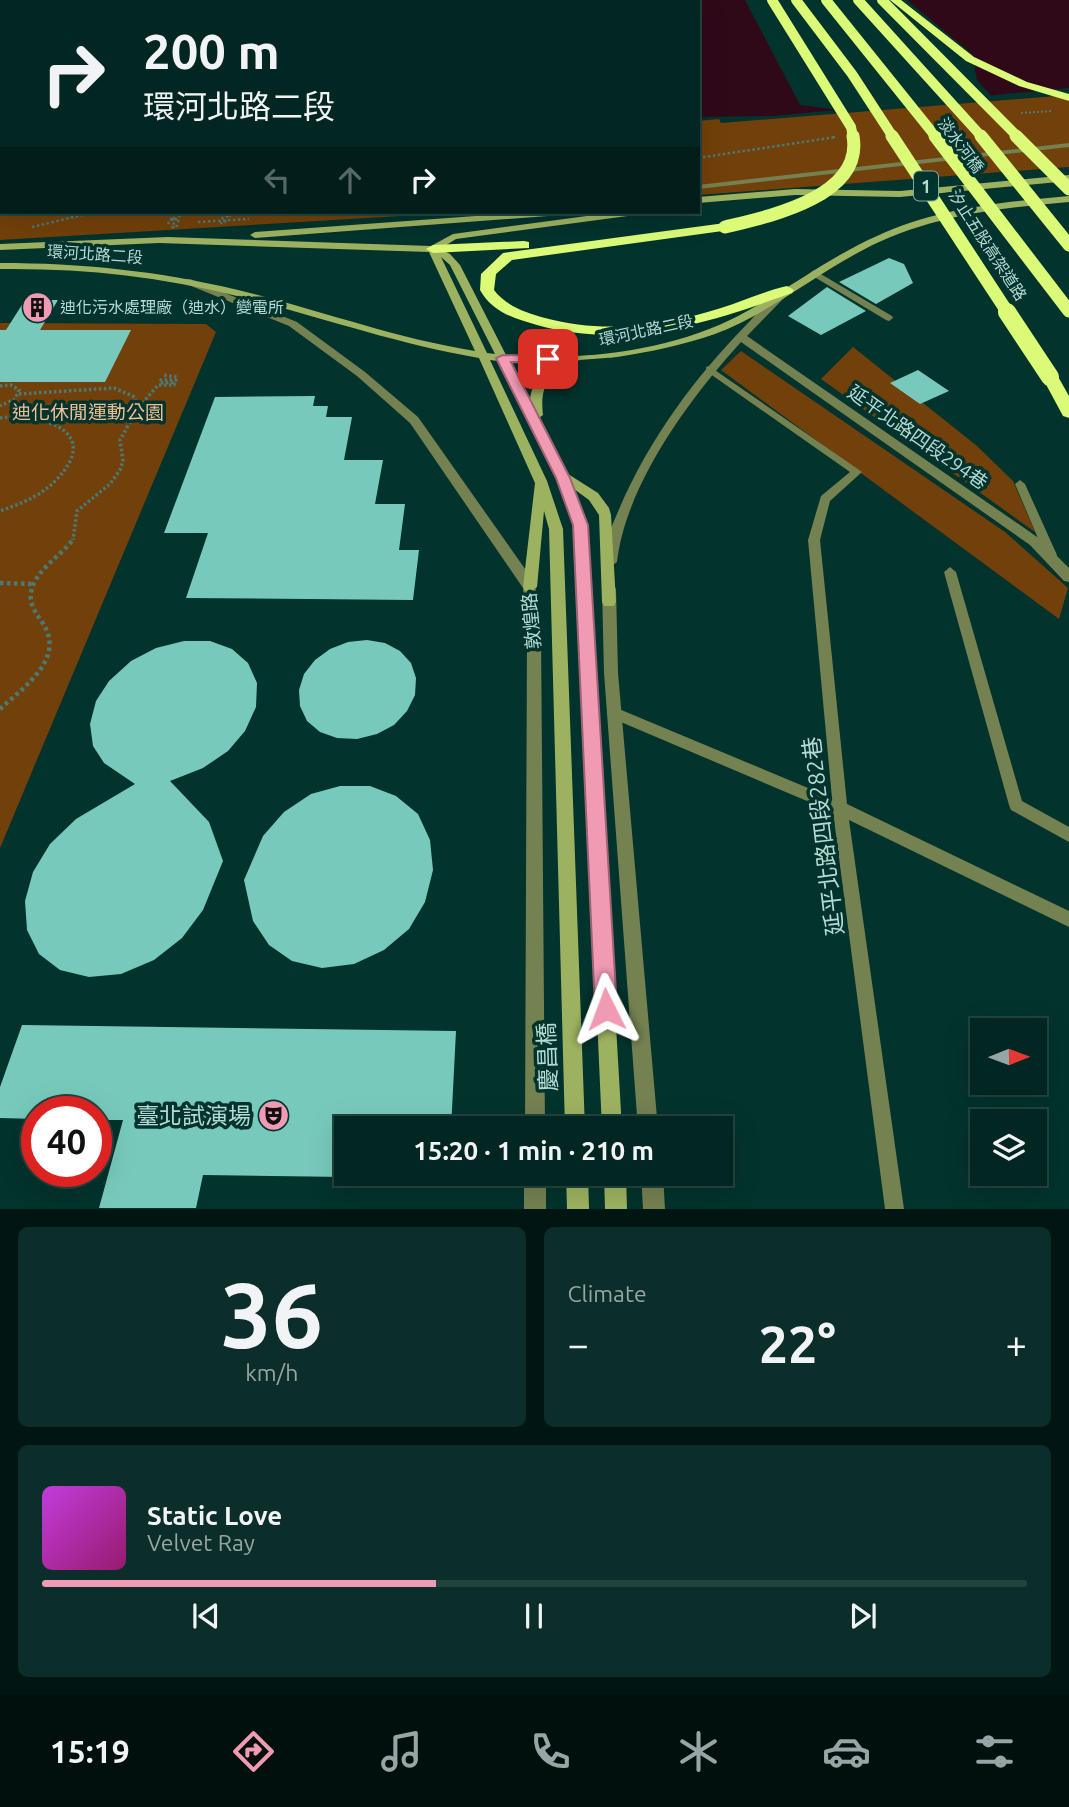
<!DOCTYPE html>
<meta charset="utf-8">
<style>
:root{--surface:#022621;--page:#0c2e2a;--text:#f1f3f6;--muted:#96a5a5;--line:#23433f;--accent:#f19ab3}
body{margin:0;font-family:Ubuntu,"Noto Sans TC",sans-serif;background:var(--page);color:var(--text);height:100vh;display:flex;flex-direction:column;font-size:26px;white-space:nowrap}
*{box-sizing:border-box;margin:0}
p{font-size:23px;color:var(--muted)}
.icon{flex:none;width:38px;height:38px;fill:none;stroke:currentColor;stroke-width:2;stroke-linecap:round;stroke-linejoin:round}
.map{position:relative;height:1209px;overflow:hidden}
.panel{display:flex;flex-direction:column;gap:18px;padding:18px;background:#011512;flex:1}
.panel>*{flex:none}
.hud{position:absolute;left:0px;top:0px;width:700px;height:214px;box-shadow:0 7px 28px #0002,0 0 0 2px var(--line);background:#022621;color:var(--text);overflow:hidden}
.needle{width:46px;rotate:89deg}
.tools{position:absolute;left:970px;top:1018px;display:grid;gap:14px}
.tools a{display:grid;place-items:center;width:77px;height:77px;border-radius:0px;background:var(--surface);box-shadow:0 7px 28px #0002,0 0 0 2px var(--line);font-size:35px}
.speed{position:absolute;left:21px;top:1096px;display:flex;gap:14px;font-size:35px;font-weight:700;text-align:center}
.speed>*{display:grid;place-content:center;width:91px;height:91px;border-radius:50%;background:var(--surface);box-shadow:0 7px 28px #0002,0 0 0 2px var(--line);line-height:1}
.speed .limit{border:10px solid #d22;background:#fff;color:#111}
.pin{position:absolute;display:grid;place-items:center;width:60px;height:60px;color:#fff;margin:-30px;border-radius:14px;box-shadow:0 4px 10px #0006}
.me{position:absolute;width:77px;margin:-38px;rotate:357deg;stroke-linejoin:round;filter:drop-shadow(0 0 5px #0008)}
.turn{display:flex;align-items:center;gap:24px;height:147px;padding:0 28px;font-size:32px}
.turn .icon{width:91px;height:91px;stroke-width:2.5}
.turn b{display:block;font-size:49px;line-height:60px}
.lanes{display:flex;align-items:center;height:66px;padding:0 28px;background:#0003;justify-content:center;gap:35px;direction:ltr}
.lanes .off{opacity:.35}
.big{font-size:52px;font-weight:700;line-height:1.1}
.panel .card{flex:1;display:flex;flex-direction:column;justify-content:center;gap:10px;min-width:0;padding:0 24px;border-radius:10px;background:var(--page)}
.panel .dial{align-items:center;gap:0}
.dial b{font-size:91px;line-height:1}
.song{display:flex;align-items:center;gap:21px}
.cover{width:84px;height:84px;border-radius:10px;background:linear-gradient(135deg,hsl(290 70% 55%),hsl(320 70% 35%))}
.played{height:7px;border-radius:4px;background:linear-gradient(90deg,var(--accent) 40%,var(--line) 40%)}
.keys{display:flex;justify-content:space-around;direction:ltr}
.heat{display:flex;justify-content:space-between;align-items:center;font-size:38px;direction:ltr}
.panel .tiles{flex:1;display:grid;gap:18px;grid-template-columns:1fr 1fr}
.card:last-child{grid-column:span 2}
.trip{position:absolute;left:334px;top:1116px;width:399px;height:70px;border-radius:0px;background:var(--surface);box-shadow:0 7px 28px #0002,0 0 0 2px var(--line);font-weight:700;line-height:70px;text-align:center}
.tabs{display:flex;height:112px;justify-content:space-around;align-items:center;background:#010f0d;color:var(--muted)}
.tabs .icon{width:49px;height:49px}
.tabs .selected{color:var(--accent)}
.tabs b{font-size:32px;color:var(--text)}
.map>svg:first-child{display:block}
.green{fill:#72400a}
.water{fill:#300918}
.pier{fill:#02332c}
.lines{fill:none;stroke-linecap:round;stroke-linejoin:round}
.ferry{stroke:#fabbcc;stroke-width:2;stroke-dasharray:4.5 3.5;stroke-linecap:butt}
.building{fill:#77cabb}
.path-far3{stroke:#4c7972;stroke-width:2;stroke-dasharray:2 2;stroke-linecap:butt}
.path-far2{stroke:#4c7972;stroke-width:2.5;stroke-dasharray:2.5 2.5;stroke-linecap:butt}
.path-far1{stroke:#4c7972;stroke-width:3.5;stroke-dasharray:2.5 2.5;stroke-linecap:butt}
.path{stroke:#4c7972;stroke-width:4.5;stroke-dasharray:3.5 3.5;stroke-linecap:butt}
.lane{fill:#748150;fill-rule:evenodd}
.street{fill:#748150;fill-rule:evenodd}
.secondary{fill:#9db261;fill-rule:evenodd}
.highway{fill:#dafa78;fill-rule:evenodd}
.path-bridge{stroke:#4c7972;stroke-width:2.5;stroke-dasharray:2.5 2.5;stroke-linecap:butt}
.highway-bridge-far2{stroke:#dafa78;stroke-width:10}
.highway-bridge-far1{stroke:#dafa78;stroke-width:13}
.highway-bridge{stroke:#dafa78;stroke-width:18}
.route{fill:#f19ab3;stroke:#9d6474;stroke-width:2}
.labels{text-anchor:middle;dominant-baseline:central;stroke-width:7;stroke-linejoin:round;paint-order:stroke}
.far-street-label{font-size:16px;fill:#b4dbd3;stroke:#02332c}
.far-poi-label{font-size:16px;fill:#b4dbd3;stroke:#02332c;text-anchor:start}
.shield{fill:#02332c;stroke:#7fa9a1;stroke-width:2}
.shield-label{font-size:18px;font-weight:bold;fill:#b4dbd3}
.park-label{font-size:19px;fill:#efbf97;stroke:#02332c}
.street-label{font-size:19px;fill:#b4dbd3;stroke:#02332c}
.near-street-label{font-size:23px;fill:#b4dbd3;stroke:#02332c}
.near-poi-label{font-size:23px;fill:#b4dbd3;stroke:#02332c;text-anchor:end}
</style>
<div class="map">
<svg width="1069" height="1209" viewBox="0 0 1069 1209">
<rect width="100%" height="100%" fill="#02332c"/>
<path class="green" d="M1069,95V167L698,195V121L719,119L721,123Z
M0,197L2,212H468L0,240Z
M0,323L206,324L216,332L0,848Z
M853,347L977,446L1013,481L1035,532L821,379Z
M741,351L1005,532L1068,588L1059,619L721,370Z"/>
<path class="water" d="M0,0H1069V88L773,116L698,117V2H2L0,192Z"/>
<path class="pier" d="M745,0H907L972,54L977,80L994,99L841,113L839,110L800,105Z"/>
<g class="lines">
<path class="ferry" d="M678,2L696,0"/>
</g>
<path class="building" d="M889,258L904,264L913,283L876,304L839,282Z
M827,287L866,311L821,335L788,316Z
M25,300H58L40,330H131L105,382H0V330H6Z
M918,370L949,391L920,404L890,383Z
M315,396L313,406H328L326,417H352L344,460H383L375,504H405L399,550H419L413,600L186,598L208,533H164L215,397Z
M367,640L385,643L400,651L411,663L416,678L415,695L407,711L394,725L377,734L357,739L337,738L320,732L307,721L300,706L299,690L304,674L315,660L330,649L348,642Z
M184,641H210L232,649L248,663L257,683L256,707L245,731L228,751L203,768L170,781L209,822L223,861L203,910L182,938L154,960L121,974L89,977L60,970L39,954L27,930L25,901L33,872L50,844L76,819L135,784L104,763L93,746L90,724L96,701L109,681L131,661L156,648Z
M340,786H370L396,796L418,814L430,840L433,870L425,902L409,929L384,950L354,964L322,968L292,961L269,945L253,921L244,880L263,836L284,812L311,794Z
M22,1025L456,1031L451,1129H346V1177L203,1175L196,1208H99L123,1120H96V1111H37V1119L0,1118V1087Z"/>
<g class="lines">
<path class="path-far3" d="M1021,113L1051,111
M833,137H836"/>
<path class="path-far2" d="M698,158L836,137
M230,214L233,215L227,216Z
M173,218L176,219L170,220Z
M178,222L180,214
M198,222L249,219
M168,224L170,220
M32,227L95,212"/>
<path class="path-far1" d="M0,386L11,385L19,390L15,399L0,406
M19,394L114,388L135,397L138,408L120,440L123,461L120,470L110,484L77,511L73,540
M139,407L158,385H174L175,382L160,383L161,380H176L177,377L163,375
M0,418C41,413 104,431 56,480C41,496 20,504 0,511"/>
<path class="path" d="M0,583L34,584
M0,709C24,687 67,658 42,622C36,613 29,604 31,593C35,569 61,557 74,538"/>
<path class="lane" d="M1069,143V147L698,189V185Z
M814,270L892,316L893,318L889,321L886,320L811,275L810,273Z
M709,366L862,472L830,501L820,540L847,804L1069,911V927L849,820L904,1209H885L833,812L609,717L607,713L609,709L614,707L619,709L832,798L808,540L821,496L850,472L706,371V367Z
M1020,480L1025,484L1057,555L1055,558L1051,559L1045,555L1015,484Z
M950,567L956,572L1022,801L1069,827V842L1011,810L1009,805L944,572Z"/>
<path class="street" d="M184,279H190L297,322L365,372L418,417L535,583L541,632L545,1129H525L527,632L523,588L410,423L357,376L289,326L184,283Z
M781,292L785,293V297L747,336L1040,539L1069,568V582L1064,581L1030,545L741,342C690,398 626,484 617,562L610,567L605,566C600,551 611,528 617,514C648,440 694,378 750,321C759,311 769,297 781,292Z
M609,584L614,585L616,589L618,673L658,1129H638L604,673L602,589L604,585Z
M524,1174H546V1209H524Z
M641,1174H663L665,1209H643Z"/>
<path class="secondary" d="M1069,175V181L900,197L795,195L698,203V197L795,189L900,191Z
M1069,196V202C998,208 927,216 863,250C813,276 768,314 715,334C683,345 650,352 617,357C604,359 580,358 569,363C546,373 540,392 543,415L539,418L568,474L598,493L609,508L611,515L616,602L614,606H604L602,602L599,515L589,500L574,489L587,525L622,1129H602L575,525L557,477L498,361L490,360L547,481L563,529L585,1129H565L549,529L544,511L537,587L530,592L525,591L523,587L535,483L479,358C396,344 318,316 237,296C159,276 80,268 0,269V263C81,263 159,271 238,290C317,309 394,338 475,351L429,252L159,243L0,250V244L168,237L431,246L453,234L617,212H639L635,215L456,239L440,249L450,254L460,265L506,355C579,361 663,352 730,320C781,295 825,259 877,236C937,208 1004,202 1069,196ZM441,257L450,265L495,354L487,353ZM510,362L555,363C542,373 531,383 530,401Z
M529,212H565L561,215L255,238L250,235L255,232Z
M566,1174H588L589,1209H567Z
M604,1174H626L627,1209H605Z"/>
<path class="highway" d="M890,0H901L974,57L1027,82L1069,94V101L1019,86L966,61Z
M725,223L730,224V230L512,260L496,274L494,290C506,306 527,313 545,318C603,334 664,326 721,308C743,301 765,291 787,286L794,290L792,293C709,323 626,350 537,325C515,319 492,312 480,290L481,274L503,253Z
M524,241L529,242V248L433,253L426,249L433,245Z
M1050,372L1056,373L1069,396V418L1063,416L1042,377Z"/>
<path class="path-bridge" d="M223,217L221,223L225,222L228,214L233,215
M170,220L176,219L172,227L176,228L178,222"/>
<path class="highway-bridge-far2" d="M772,0L851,127L853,137
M796,0L852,74L893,137
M826,0L936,137
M858,0L982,137
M882,0L1018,137"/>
<path class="highway-bridge-far1" d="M892,136L1008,313
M935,136L1069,311
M981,136L1069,245
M1016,136L1069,189
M725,227C767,217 864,197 853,136"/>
<path class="highway-bridge" d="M1007,312L1050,377"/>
</g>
<path class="route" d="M503,355L548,356L555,359L548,363L511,362L570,478L588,525L617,1009L613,1017L606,1020L598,1017L595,1009L573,525L556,478L496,358Z"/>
<defs>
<symbol id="building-disc" viewBox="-11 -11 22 22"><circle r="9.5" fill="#f19ab3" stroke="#02332c"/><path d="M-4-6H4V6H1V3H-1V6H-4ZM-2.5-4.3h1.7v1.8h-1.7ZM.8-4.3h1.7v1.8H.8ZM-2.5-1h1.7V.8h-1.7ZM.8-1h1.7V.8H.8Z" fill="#111"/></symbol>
<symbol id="theatre-disc" viewBox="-11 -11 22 22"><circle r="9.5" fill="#f19ab3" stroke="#02332c"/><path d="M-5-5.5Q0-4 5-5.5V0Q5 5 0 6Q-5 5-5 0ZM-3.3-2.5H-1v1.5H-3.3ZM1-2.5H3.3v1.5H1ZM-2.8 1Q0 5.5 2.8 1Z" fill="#111"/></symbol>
</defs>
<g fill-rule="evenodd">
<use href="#building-disc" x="20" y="290" width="35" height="35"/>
<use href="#theatre-disc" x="256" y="1098" width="35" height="35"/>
</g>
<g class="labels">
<g class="far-street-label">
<text transform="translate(961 145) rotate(53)">淡水河橋</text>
<text transform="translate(988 245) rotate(57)">汐止五股高架道路</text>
<text transform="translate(95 254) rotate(4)">環河北路二段</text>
<text transform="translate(646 330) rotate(-12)">環河北路二段</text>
</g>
<g class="far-poi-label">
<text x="60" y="307">迪化污水處理廠（迪水）變電所</text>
</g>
<rect class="shield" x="914" y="171.5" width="24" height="29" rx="5"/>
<g class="shield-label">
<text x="926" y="186">1</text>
</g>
<g class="park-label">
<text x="88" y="412">迪化休閒運動公園</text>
</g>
<g class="street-label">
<text transform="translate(918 437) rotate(35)">延平北路四段294巷</text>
<text transform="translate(531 621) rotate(-95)">敦煌路</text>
</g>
<g class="near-street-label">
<text transform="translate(823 836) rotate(-97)">延平北路四段282巷</text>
<text transform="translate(547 1057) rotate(-92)">慶昌橋</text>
</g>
<g class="near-poi-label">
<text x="251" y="1115">臺北試演場</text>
</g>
</g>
</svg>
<div class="tools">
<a><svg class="needle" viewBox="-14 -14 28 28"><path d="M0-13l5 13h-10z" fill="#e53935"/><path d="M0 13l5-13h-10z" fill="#96a5a5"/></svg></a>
<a><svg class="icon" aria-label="layers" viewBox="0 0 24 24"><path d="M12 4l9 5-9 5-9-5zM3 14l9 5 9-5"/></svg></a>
</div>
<div class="speed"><div class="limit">40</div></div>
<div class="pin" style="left:548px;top:359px;background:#d93025"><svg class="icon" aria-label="arrive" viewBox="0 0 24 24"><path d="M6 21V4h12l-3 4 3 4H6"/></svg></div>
<svg class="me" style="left:606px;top:1009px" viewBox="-20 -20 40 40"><path d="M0-17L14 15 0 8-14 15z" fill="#f19ab3" stroke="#fff" stroke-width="4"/></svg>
<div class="trip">15:20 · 1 min · 210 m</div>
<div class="hud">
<div class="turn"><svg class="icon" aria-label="right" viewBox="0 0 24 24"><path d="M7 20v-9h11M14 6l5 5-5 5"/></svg><div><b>200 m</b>環河北路二段</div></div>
<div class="lanes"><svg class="icon off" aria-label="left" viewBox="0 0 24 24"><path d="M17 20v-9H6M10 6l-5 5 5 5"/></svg><svg class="icon off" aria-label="ahead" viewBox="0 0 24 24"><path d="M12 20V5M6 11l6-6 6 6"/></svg><svg class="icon" aria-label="right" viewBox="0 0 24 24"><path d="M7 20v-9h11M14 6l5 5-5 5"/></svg></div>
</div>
</div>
<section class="panel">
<div class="tiles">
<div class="card dial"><b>36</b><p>km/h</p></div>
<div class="card"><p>Climate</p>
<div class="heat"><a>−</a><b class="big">22°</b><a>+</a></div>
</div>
<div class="card">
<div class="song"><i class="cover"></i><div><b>Static Love</b><p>Velvet Ray</p></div></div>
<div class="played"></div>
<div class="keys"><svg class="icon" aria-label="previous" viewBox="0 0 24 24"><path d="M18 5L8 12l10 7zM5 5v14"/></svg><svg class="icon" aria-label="pause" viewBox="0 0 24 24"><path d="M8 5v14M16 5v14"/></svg><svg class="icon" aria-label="next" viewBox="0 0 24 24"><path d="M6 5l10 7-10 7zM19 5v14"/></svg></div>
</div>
</div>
</section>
<nav class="tabs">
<b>15:19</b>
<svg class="icon selected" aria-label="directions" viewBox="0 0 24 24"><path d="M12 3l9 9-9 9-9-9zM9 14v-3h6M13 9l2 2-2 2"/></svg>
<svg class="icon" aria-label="music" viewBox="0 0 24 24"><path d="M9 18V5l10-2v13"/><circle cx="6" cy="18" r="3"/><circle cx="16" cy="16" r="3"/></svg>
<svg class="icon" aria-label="phone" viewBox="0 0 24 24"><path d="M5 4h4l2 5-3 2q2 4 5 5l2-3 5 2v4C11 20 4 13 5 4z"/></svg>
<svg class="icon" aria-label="climate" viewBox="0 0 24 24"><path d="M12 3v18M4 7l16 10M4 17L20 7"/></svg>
<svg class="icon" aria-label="car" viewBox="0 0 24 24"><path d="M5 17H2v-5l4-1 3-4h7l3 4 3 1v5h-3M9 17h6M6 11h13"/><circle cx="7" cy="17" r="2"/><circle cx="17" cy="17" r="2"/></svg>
<svg class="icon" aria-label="filters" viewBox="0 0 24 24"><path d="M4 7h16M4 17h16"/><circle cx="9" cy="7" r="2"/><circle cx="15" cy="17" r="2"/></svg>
</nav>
